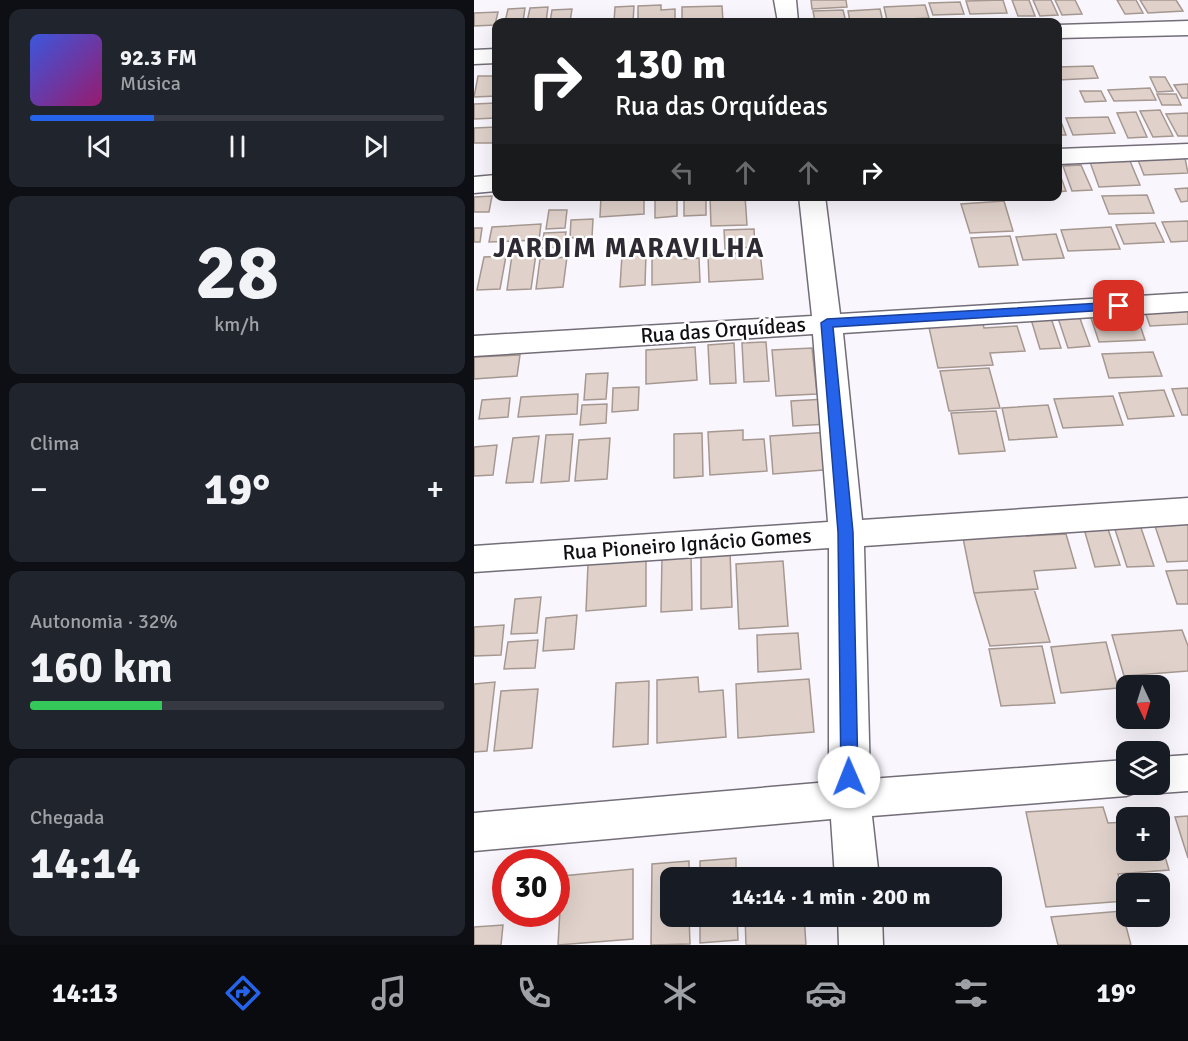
<!DOCTYPE html>
<html lang="pt">
<meta charset="utf-8">
<style>
:root{--surface:#171b24;--page:#20242c;--text:#f1f3f6;--muted:#9ea1a6;--line:#363941;--accent:#2563eb}
body{margin:0;font-family:Signika,sans-serif;background:var(--page);color:var(--text);height:100vh;display:flex;flex-direction:column;font-size:22px;white-space:nowrap}
*{box-sizing:border-box;margin:0}
p{font-size:20px;color:var(--muted)}
.icon{flex:none;width:33px;height:33px;fill:none;stroke:currentColor;stroke-width:2;stroke-linecap:round;stroke-linejoin:round}
.map{position:relative;flex:1;overflow:hidden}
.drawer{display:flex;flex-direction:column;gap:9px;padding:9px;background:#0d0f14;width:474px}
.drawer>*{flex:none}
.banner{position:absolute;left:18px;top:18px;width:570px;height:183px;border-radius:12px;box-shadow:0 6px 24px #0002;background:#202124;color:#fff;overflow:hidden}
.needle{width:39px;rotate:176deg}
.buttons{position:absolute;left:642px;top:675px;display:grid;gap:12px}
.buttons a{display:grid;place-items:center;width:54px;height:54px;border-radius:12px;background:var(--surface);box-shadow:0 6px 24px #0002;font-size:30px}
.speed{position:absolute;left:18px;top:849px;display:flex;gap:12px;font-size:30px;font-weight:700;text-align:center}
.speed>*{display:grid;place-content:center;width:78px;height:78px;border-radius:50%;background:var(--surface);box-shadow:0 6px 24px #0002;line-height:1}
.speed .limit{border:9px solid #d22;background:#fff;color:#111}
.pin{position:absolute;display:grid;place-items:center;width:51px;height:51px;color:#fff;margin:-26px;border-radius:12px;box-shadow:0 3px 9px #0006}
.me{position:absolute;width:66px;margin:-33px;rotate:359deg;stroke-linejoin:round;filter:drop-shadow(0 0 4px #0008)}
.turn{display:flex;align-items:center;gap:21px;height:126px;padding:0 24px;font-size:27px}
.turn .icon{width:78px;height:78px;stroke-width:2.5}
.turn b{display:block;font-size:42px;line-height:51px}
.lanes{display:flex;align-items:center;height:57px;padding:0 24px;background:#0003;justify-content:center;gap:30px;direction:ltr}
.lanes .off{opacity:.35}
.big{font-size:45px;font-weight:700;line-height:1.1}
.drawer .tile{flex:1;display:flex;flex-direction:column;justify-content:center;gap:9px;min-width:0;padding:0 21px;border-radius:12px;background:var(--page)}
.drawer .dial{align-items:center;gap:0}
.dial b{font-size:78px;line-height:1}
.song{display:flex;align-items:center;gap:18px}
.cover{width:72px;height:72px;border-radius:9px;background:linear-gradient(135deg,hsl(230 70% 55%),hsl(320 70% 35%))}
.played{height:6px;border-radius:3px;background:linear-gradient(90deg,var(--accent) 30%,var(--line) 30%)}
.keys{display:flex;justify-content:space-around;direction:ltr}
.heat{display:flex;justify-content:space-between;align-items:center;font-size:33px;direction:ltr}
.charge{height:9px;border-radius:4px;background:linear-gradient(90deg,#34c759 32%,var(--line) 0)}
.trip{position:absolute;left:186px;top:867px;width:342px;height:60px;border-radius:12px;background:var(--surface);box-shadow:0 6px 24px #0002;font-weight:700;line-height:60px;text-align:center}
.tab-bar{display:flex;height:96px;justify-content:space-around;align-items:center;background:#090b0e;color:var(--muted)}
.tab-bar .icon{width:42px;height:42px}
.tab-bar .selected{color:var(--accent)}
.tab-bar b{font-size:27px;color:var(--text)}
main{display:flex;flex:1;min-height:0}
.map>svg:first-child{display:block}
.building{fill:#e0d2cb;stroke:#a59891;stroke-width:1.5}
.lines{fill:none;stroke-linecap:round;stroke-linejoin:round}
.minor-casing{stroke:#736d78;stroke-width:3}
.minor{fill:#fff;fill-rule:evenodd}
.route{fill:#2563eb;stroke:#184099;stroke-width:1.5}
.labels{text-anchor:middle;dominant-baseline:central;stroke-width:5;stroke-linejoin:round;paint-order:stroke}
.street-label{font-size:21px;fill:#110f13;stroke:#fff}
.district-label{font-size:27px;font-weight:bold;letter-spacing:1.5px;fill:#2e2933;stroke:#fff}
</style>
<main>
<section class="drawer">
<div class="tile">
<div class="song"><i class="cover"></i><div><b>92.3 FM</b><p>Música</p></div></div>
<div class="played"></div>
<div class="keys"><svg class="icon" aria-label="previous" viewBox="0 0 24 24"><path d="M18 5L8 12l10 7zM5 5v14"/></svg><svg class="icon" aria-label="pause" viewBox="0 0 24 24"><path d="M8 5v14M16 5v14"/></svg><svg class="icon" aria-label="next" viewBox="0 0 24 24"><path d="M6 5l10 7-10 7zM19 5v14"/></svg></div>
</div>
<div class="tile dial"><b>28</b><p>km/h</p></div>
<div class="tile"><p>Clima</p>
<div class="heat"><a>−</a><b class="big">19°</b><a>+</a></div>
</div>
<div class="tile"><p>Autonomia · 32%</p><b class="big">160 km</b><div class="charge"></div></div>
<div class="tile"><p>Chegada</p><b class="big">14:14</b></div>
</section>
<div class="map">
<svg width="714" height="945" viewBox="0 0 714 945">
<rect width="100%" height="100%" fill="#faf6fe"/>
<path class="building" d="M337,0H372L373,7L338,9Z
M529,0L533,13L496,14L492,1Z
M538,0H555L561,16H544Z
M559,0H577L584,15L566,16Z
M581,0H601L608,14L588,15Z
M643,0H662L669,13L651,14Z
M666,0H702L709,11L674,13Z
M486,2L490,14L459,15L455,3Z
M187,5V10L201,9V22H164V6Z
M451,5L455,18L413,20L410,7Z
M160,6L159,22H140L141,7Z
M248,6L249,22H208V7Z
M74,7L72,22H53L56,8Z
M51,8L49,22H31L34,9Z
M98,9L96,22H76L78,10Z
M406,9L409,22H376L374,11Z
M369,10L372,22H341L339,11Z
M24,12L21,25L0,26V13Z
M619,66L624,78L584,80V67Z
M4,76H22V96L0,97Z
M676,77H691L699,91L683,92Z
M714,84V98H708L700,85Z
M676,88L682,100L640,101L634,90Z
M606,91H627L632,101L611,102Z
M683,94H702L707,105H688Z
M22,103V118L0,119V104Z
M686,110L699,136L679,137L666,111Z
M662,112L673,137L654,138L643,113Z
M714,113V136H704L692,114Z
M634,117L641,133L599,135L592,118Z
M586,119L592,135H584V120Z
M22,127V143H0V128Z
M711,158L714,173L670,175L664,160Z
M656,161L666,185L625,187L616,162Z
M607,165L618,190L598,191L589,166Z
M584,169L592,191L584,192Z
M714,188V201L707,202L701,189Z
M673,195L680,213L635,214L628,196Z
M18,196L15,212H0V197Z
M127,196H170V214L126,217Z
M181,196H203V216L181,218Z
M210,196H232V215L210,216Z
M236,196H271L273,225L237,226Z
M484,196H531L532,198L485,200Z
M530,201L539,231L496,233L487,204Z
M75,210H93L91,228L72,229Z
M119,219L118,237L96,238L97,220Z
M714,221V241L697,242L688,222Z
M681,223L690,242L650,244L642,225Z
M67,224L65,240L15,242L18,227Z
M637,227L646,249L594,251L587,230Z
M0,228H8L6,242H0Z
M280,229L281,247L251,249L250,230Z
M92,232L90,247L68,248L70,233Z
M582,234L590,258L549,260L542,237Z
M536,236L544,265L505,267L497,238Z
M207,251V259L225,258L226,282L178,285V253Z
M286,252L289,279L235,282L234,255Z
M172,253L171,285L146,287L148,255Z
M62,254L57,289L33,290L38,255Z
M32,256L26,289L3,290L10,257Z
M93,257L89,287L62,289L66,259Z
M714,304V324L676,326L669,306Z
M660,307L671,340L625,342L614,309Z
M604,313L616,346L594,348L583,315Z
M576,315L587,348L566,349L556,316Z
M508,320L510,328L543,326L551,351L516,353L519,365L464,368L454,323Z
M292,342L295,381L270,382L268,343Z
M260,343L262,383L236,384L234,345Z
M221,347L223,380L172,384V350Z
M338,348L343,394L302,396L298,350Z
M679,352L688,376L635,378L628,354Z
M46,355L43,376L0,379V357Z
M515,368L526,408L475,411L466,371Z
M134,373L132,399L110,400L112,374Z
M165,387L164,410L138,412L139,388Z
M714,388V415H708L698,389Z
M690,390L700,416L654,419L645,393Z
M104,394L103,414L44,417L47,397Z
M639,396L649,425L589,428L580,399Z
M36,398L34,417L5,419L8,400Z
M352,399L354,424L319,426L317,401Z
M133,404L132,423L106,425L108,405Z
M574,405L583,437L535,440L528,408Z
M522,411L531,451L485,454L477,413Z
M269,430V440L290,439L293,471L236,475L234,432Z
M357,432L362,469L299,474L296,436Z
M228,433L229,476L200,478V434Z
M99,434L95,481L67,483L72,435Z
M65,436L59,482L32,483L39,438Z
M136,438L133,479L101,481L105,440Z
M23,445L19,475L0,476V447Z
M714,515V561L693,562L678,517Z
M664,519L680,566L653,567L638,520Z
M631,520L646,565L621,567L608,522Z
M550,525L553,536L592,534L602,568L560,571L564,589L500,593L487,528Z
M256,552L258,607L227,609V554Z
M217,554L218,610L187,612L188,556Z
M172,560V606L112,611L114,564Z
M309,561L314,626L265,629L262,564Z
M714,570V604H703L692,571Z
M560,589L576,642L516,646L500,593Z
M67,597L63,633L37,634L41,599Z
M103,615L100,649L69,651L72,618Z
M30,625L27,655L0,656V627Z
M708,630L714,646V671L650,676L638,635Z
M324,633L327,669L284,672L283,635Z
M64,640L61,668L30,669L34,642Z
M632,642L644,688L587,693L577,647Z
M568,646L581,703L527,706L515,649Z
M224,677L225,692L249,690L252,737L183,743V680Z
M335,679L340,732L264,738L262,684Z
M175,681L174,744L139,747L142,683Z
M21,682L13,751L0,752V684Z
M64,689L58,748L20,751L27,691Z
M629,807L634,823L652,822V850H686V839L695,870L644,874L651,901L572,907L552,812Z
M714,816V858L701,817Z
M262,858V878H226V861Z
M215,861V878H196V916H215L216,944L177,945L178,864Z
M159,869V939L84,945L88,876Z
M327,871V878H269V876Z
M648,911L657,945H584L577,917Z
M226,916H263L264,940L226,943Z
M271,916H330L332,945H272Z
M29,925L27,945H0V927Z"/>
<g class="lines">
<defs>
<path id="minor" d="M300,0H322L324,22H304Z
M714,21V35L584,38V25Z
M22,49V63L0,64V50Z
M714,144V158L584,164V149Z
M22,175V191L0,193V177Z
M325,196H351L366,314L714,293V311L369,333L388,520L714,498V524L390,546L396,779L652,760V784H669L666,791L652,796L398,816L405,878H361L357,819L0,851V813L355,782V548L0,572V546L354,522L339,334L0,356V336L338,316Z
M714,755V791L686,793L672,788L670,784H686V757Z
M364,916H408L409,945H365Z"/>
</defs>
<use href="#minor" class="minor-casing"/>
<use href="#minor" class="minor"/>
</g>
<path class="route" d="M645,302L650,303V309L359,327L379,532L384,777L381,782L375,784L369,782L367,777L364,532L347,323L353,319Z"/>
<g class="labels">
<g class="street-label">
<text transform="translate(249 330) rotate(-4)">Rua das Orquídeas</text>
<text transform="translate(213 544) rotate(-4)">Rua Pioneiro Ignácio Gomes</text>
</g>
<g class="district-label">
<text x="155" y="248">JARDIM MARAVILHA</text>
</g>
</g>
</svg>
<div class="buttons">
<a><svg class="needle" viewBox="-14 -14 28 28"><path d="M0-13l5 13h-10z" fill="#e53935"/><path d="M0 13l5-13h-10z" fill="#9ea1a6"/></svg></a>
<a><svg class="icon" aria-label="layers" viewBox="0 0 24 24"><path d="M12 4l9 5-9 5-9-5zM3 14l9 5 9-5"/></svg></a>
<a>+</a>
<a>−</a>
</div>
<div class="speed"><div class="limit">30</div></div>
<div class="pin" style="left:645px;top:306px;background:#d93025"><svg class="icon" aria-label="arrive" viewBox="0 0 24 24"><path d="M6 21V4h12l-3 4 3 4H6"/></svg></div>
<svg class="me" style="left:375px;top:777px" viewBox="-20 -20 40 40"><circle r="19" fill="#fff"/><path d="M0-13L10 11 0 6-10 11z" fill="#2563eb"/></svg>
<div class="trip">14:14 · 1 min · 200 m</div>
<div class="banner">
<div class="turn"><svg class="icon" aria-label="right" viewBox="0 0 24 24"><path d="M7 20v-9h11M14 6l5 5-5 5"/></svg><div><b>130 m</b>Rua das Orquídeas</div></div>
<div class="lanes"><svg class="icon off" aria-label="left" viewBox="0 0 24 24"><path d="M17 20v-9H6M10 6l-5 5 5 5"/></svg><svg class="icon off" aria-label="ahead" viewBox="0 0 24 24"><path d="M12 20V5M6 11l6-6 6 6"/></svg><svg class="icon off" aria-label="ahead" viewBox="0 0 24 24"><path d="M12 20V5M6 11l6-6 6 6"/></svg><svg class="icon" aria-label="right" viewBox="0 0 24 24"><path d="M7 20v-9h11M14 6l5 5-5 5"/></svg></div>
</div>
</div>
</main>
<nav class="tab-bar">
<b>14:13</b>
<svg class="icon selected" aria-label="directions" viewBox="0 0 24 24"><path d="M12 3l9 9-9 9-9-9zM9 14v-3h6M13 9l2 2-2 2"/></svg>
<svg class="icon" aria-label="music" viewBox="0 0 24 24"><path d="M9 18V5l10-2v13"/><circle cx="6" cy="18" r="3"/><circle cx="16" cy="16" r="3"/></svg>
<svg class="icon" aria-label="phone" viewBox="0 0 24 24"><path d="M5 4h4l2 5-3 2q2 4 5 5l2-3 5 2v4C11 20 4 13 5 4z"/></svg>
<svg class="icon" aria-label="climate" viewBox="0 0 24 24"><path d="M12 3v18M4 7l16 10M4 17L20 7"/></svg>
<svg class="icon" aria-label="car" viewBox="0 0 24 24"><path d="M5 17H2v-5l4-1 3-4h7l3 4 3 1v5h-3M9 17h6M6 11h13"/><circle cx="7" cy="17" r="2"/><circle cx="17" cy="17" r="2"/></svg>
<svg class="icon" aria-label="filters" viewBox="0 0 24 24"><path d="M4 7h16M4 17h16"/><circle cx="9" cy="7" r="2"/><circle cx="15" cy="17" r="2"/></svg>
<b>19°</b>
</nav>
